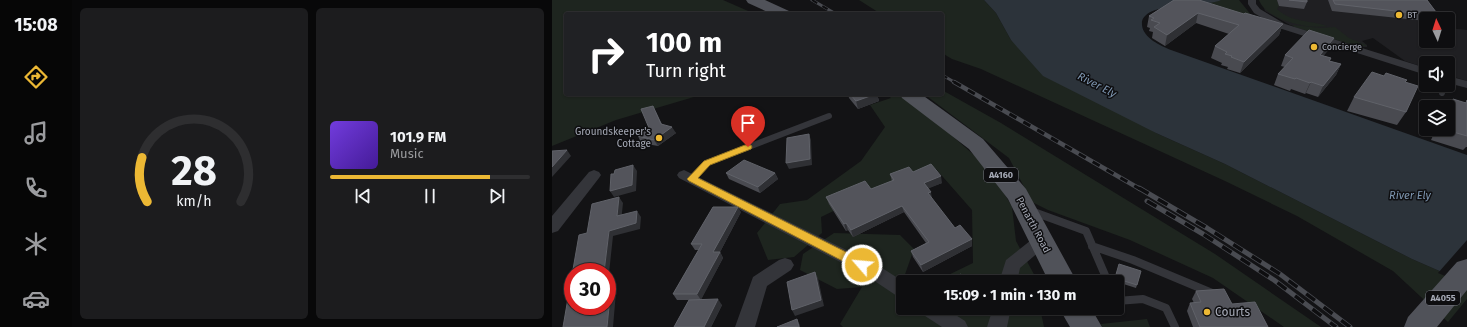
<!DOCTYPE html>
<meta charset="utf-8">
<style>
:root{--surface:#0e0e10;--page:#1c1c1e;--text:#f1f3f6;--muted:#9b9c9f;--line:#2e2e30;--accent:#ecb834}
body{margin:0;font-family:"Fira Sans",sans-serif;background:var(--page);color:var(--text);height:100vh;display:flex;flex-direction:column;font-size:15px;white-space:nowrap}
*{box-sizing:border-box;margin:0}
p{font-size:13px;color:var(--muted)}
.icon{flex:none;width:22px;height:22px;fill:none;stroke:currentColor;stroke-width:2;stroke-linecap:round;stroke-linejoin:round}
.map{position:relative;flex:1;overflow:hidden}
.sheet{display:flex;flex-direction:column;gap:8px;padding:8px;background:#080809;width:480px}
.sheet>*{flex:none}
.banner{position:absolute;left:12px;top:12px;width:380px;height:84px;border-radius:4px;box-shadow:0 1px 3px #0004,0 0 0 1px var(--line);background:#202124;color:#fff;overflow:hidden}
.needle{width:26px;rotate:356deg}
.controls{position:absolute;left:867px;top:12px;display:grid;gap:8px}
.controls a{display:grid;place-items:center;width:36px;height:36px;border-radius:4px;background:var(--surface);box-shadow:0 1px 3px #0004,0 0 0 1px var(--line);font-size:20px}
.speed{position:absolute;left:12px;top:263px;display:flex;gap:8px;font-size:20px;font-weight:700;text-align:center}
.speed>*{display:grid;place-content:center;width:52px;height:52px;border-radius:50%;background:var(--surface);box-shadow:0 1px 3px #0004,0 0 0 1px var(--line);line-height:1}
.speed .limit{border:6px solid #d22;background:#fff;color:#111}
.pin{position:absolute;display:grid;place-items:center;width:34px;height:34px;color:#fff;margin:-41px -17px;border-radius:50% 50% 50% 0;rotate:-45deg;box-shadow:0 0 4px #0007}
.pin .icon{rotate:45deg}
.me{position:absolute;width:44px;margin:-22px;rotate:297deg;stroke-linejoin:round;filter:drop-shadow(0 0 3px #0008)}
.turn{display:flex;align-items:center;gap:14px;height:84px;padding:0 16px;font-size:18px}
.turn .icon{width:52px;height:52px;stroke-width:2.5}
.turn b{display:block;font-size:28px;line-height:34px}
.sheet .widget{flex:1;display:flex;flex-direction:column;justify-content:center;gap:6px;min-width:0;padding:0 14px;border-radius:6px;background:var(--page)}
.sheet .dial{align-items:center;gap:0}
.dial svg{height:104px;overflow:visible;fill:none;stroke:var(--line);stroke-width:7;stroke-linecap:round;text-anchor:middle}
.dial text{fill:var(--text);stroke:none}
.song{display:flex;align-items:center;gap:12px}
.cover{width:48px;height:48px;border-radius:6px;background:linear-gradient(135deg,hsl(260 70% 55%),hsl(260 70% 35%))}
.played{height:4px;border-radius:2px;background:linear-gradient(90deg,var(--accent) 80%,var(--line) 80%)}
.keys{display:flex;justify-content:space-around;direction:ltr}
.sheet .tiles{flex:1;display:grid;gap:8px;grid-template-columns:repeat(2,1fr)}
.trip{position:absolute;left:344px;top:275px;width:228px;height:40px;border-radius:4px;background:var(--surface);box-shadow:0 1px 3px #0004,0 0 0 1px var(--line);font-weight:700;line-height:40px;text-align:center}
main{display:flex;flex:1;min-height:0}
.dock{display:flex;flex-direction:column;width:72px;justify-content:space-around;align-items:center;background:#060606;color:var(--muted)}
.dock .icon{width:28px;height:28px}
.dock .selected{color:var(--accent)}
.dock b{font-size:18px;color:var(--text)}
.map>svg:first-child{display:block}
.built{fill:#1f1f22}
.green{fill:#1e251f}
.water{fill:#2c333a}
.pier{fill:#131315}
.lines{fill:none;stroke-linecap:round;stroke-linejoin:round}
.service-far1{stroke:#34353a;stroke-width:6}
.service{stroke:#34353a;stroke-width:8}
.minor{fill:#34353a;fill-rule:evenodd}
.primary{fill:#505259;fill-rule:evenodd}
.rail-far2-casing{stroke:#494b51;stroke-width:3}
.rail-far1-casing{stroke:#494b51;stroke-width:4.5}
.rail-casing{stroke:#494b51;stroke-width:5}
.rail-far2{stroke:#0e0e10;stroke-width:2;stroke-dasharray:6;stroke-linecap:butt}
.rail-far1{stroke:#0e0e10;stroke-width:3;stroke-dasharray:8;stroke-linecap:butt}
.rail{stroke:#0e0e10;stroke-width:3.5;stroke-dasharray:11;stroke-linecap:butt}
.wall{fill:#494a50}
.shaded-wall{fill:#2f3034}
.building{fill:#53545b;stroke:#606269}
.route{fill:#ecb834;stroke:#997822}
.poi-dot{fill:#ecb834;stroke:#0e0e10;stroke-width:1.5}
.labels{text-anchor:middle;dominant-baseline:central;stroke-width:3;stroke-linejoin:round;paint-order:stroke}
.far-poi-label{font-size:9px;fill:#a5a9b5;stroke:#0e0e10;text-anchor:start}
.shield{fill:#0e0e10;stroke:#787a84;stroke-width:1}
.shield-label{font-size:9px;font-weight:bold;fill:#a5a9b5}
.poi-label{font-size:10px;fill:#a5a9b5;stroke:#0e0e10;text-anchor:end}
.street-label{font-size:10px;fill:#a5a9b5;stroke:#0e0e10}
.water-label{font-size:11px;font-style:italic;fill:#7d95af;stroke:#0e0e10}
.near-poi-label{font-size:12px;fill:#a5a9b5;stroke:#0e0e10;text-anchor:start}
</style>
<main>
<nav class="dock">
<b>15:08</b>
<svg class="icon selected" aria-label="directions" viewBox="0 0 24 24"><path d="M12 3l9 9-9 9-9-9zM9 14v-3h6M13 9l2 2-2 2"/></svg>
<svg class="icon" aria-label="music" viewBox="0 0 24 24"><path d="M9 18V5l10-2v13"/><circle cx="6" cy="18" r="3"/><circle cx="16" cy="16" r="3"/></svg>
<svg class="icon" aria-label="phone" viewBox="0 0 24 24"><path d="M5 4h4l2 5-3 2q2 4 5 5l2-3 5 2v4C11 20 4 13 5 4z"/></svg>
<svg class="icon" aria-label="climate" viewBox="0 0 24 24"><path d="M12 3v18M4 7l16 10M4 17L20 7"/></svg>
<svg class="icon" aria-label="car" viewBox="0 0 24 24"><path d="M5 17H2v-5l4-1 3-4h7l3 4 3 1v5h-3M9 17h6M6 11h13"/><circle cx="7" cy="17" r="2"/><circle cx="17" cy="17" r="2"/></svg>
</nav>
<section class="sheet">
<div class="tiles">
<div class="widget dial"><svg viewBox="0 0 100 80">
<path d="M14 69A42 42 0 1 1 86 69"/>
<path d="M14 69A42 42 0 0 1 10 35" stroke="#ecb834"/>
<text x="50" y="56" font-size="32" font-weight="700">28</text>
<text x="50" y="72" font-size="11">km/h</text>
</svg></div>
<div class="widget">
<div class="song"><i class="cover"></i><div><b>101.9 FM</b><p>Music</p></div></div>
<div class="played"></div>
<div class="keys"><svg class="icon" aria-label="previous" viewBox="0 0 24 24"><path d="M18 5L8 12l10 7zM5 5v14"/></svg><svg class="icon" aria-label="pause" viewBox="0 0 24 24"><path d="M8 5v14M16 5v14"/></svg><svg class="icon" aria-label="next" viewBox="0 0 24 24"><path d="M6 5l10 7-10 7zM19 5v14"/></svg></div>
</div>
</div>
</section>
<div class="map">
<svg width="915" height="327" viewBox="0 0 915 327">
<rect width="100%" height="100%" fill="#131315"/>
<path class="built" d="M709,0H875L889,19H874V41H896V28L915,30V81L896,75V63H874V68L853,61L821,38L810,41L815,45V47H809L738,25L713,11Z"/>
<path class="green" d="M0,0H171L203,14H14V94H152L64,120L0,146Z
M307,0H432L444,13L459,40L604,133L673,164L860,259L915,283V299L896,322L841,271L745,216L673,181L429,69L400,59L390,53V14H329Z
M669,0H687L700,16L681,13L656,3Z
M707,0H725L727,6L725,9C740,23 758,20 775,26C757,30 714,20 707,0Z
M741,25L769,28L783,27L797,38L814,45V46H804L742,27Z
M390,90L449,123L663,254L769,327H732L661,278L578,240L496,210L480,202L457,158L372,94H390Z
M334,94H350L365,105L439,170L460,207L464,241L484,278V282H371L388,279L421,263L420,210L384,169L373,171L327,189L269,217L270,233L242,257L216,260L205,233L228,204L255,200L309,161L333,127L318,105L339,98Z
M282,233L348,235L362,249L351,280L358,282H351V308H488L492,327H291L288,324L310,287L285,289L248,270L251,254Z
M595,319L598,327H550L549,324Z"/>
<path class="water" d="M432,0H669C654,8 588,0 590,25C591,38 609,46 619,50L915,155V283L860,259L673,164L604,133L491,76L459,40L444,13Z"/>
<path class="pier" d="M915,240V285L886,273Z"/>
<g class="lines">
<path class="service-far1" d="M890,93L892,85
M140,179L155,163L277,116"/>
<path class="service" d="M479,211L534,231L556,282
M540,246L581,260L660,293
M565,301L591,299L614,308L623,327"/>
<path class="minor" d="M696,0H704V4L708,9L733,24L874,68V75L727,28L702,13L696,4Z
M896,76L915,81V88L896,83Z
M42,170L47,172L49,175L47,178L6,231L0,233V216L37,172Z
M132,170L327,266L352,282L351,299L345,296L315,276L127,178L125,175L127,172Z
M489,235L495,237L497,241L495,245L468,268L465,282H447L454,260L483,237Z
M233,258L239,260L242,265L239,270L215,286L203,327H183L201,277L227,260Z
M368,308H393L413,321L416,327H390L370,314Z
M441,308H459L455,327H435Z"/>
<path class="primary" d="M194,0H213L237,11L239,14H220L196,3Z
M348,94H369L431,139L474,189L525,282H497L456,199L417,149L350,98Z
M915,259V290L885,327H852L856,317L905,262Z
M507,308H539L550,327H518Z"/>
<defs>
<path id="rail-far2" d="M260,0L284,14
M390,75L404,83"/>
<path id="rail-far1" d="M402,82L588,189"/>
<path id="rail" d="M587,188L655,228L728,274L798,327
M595,201L651,234L722,280L784,327"/>
</defs>
<use href="#rail-far2" class="rail-far2-casing"/>
<use href="#rail-far1" class="rail-far1-casing"/>
<use href="#rail" class="rail-casing"/>
<use href="#rail-far2" class="rail-far2"/>
<use href="#rail-far1" class="rail-far1"/>
<use href="#rail" class="rail"/>
</g>
<path class="wall" d="M622,0L679,11L731,24L727,35L688,73L675,69L676,67L669,65L670,63L659,58L663,46L677,34L644,23L613,46L600,38L601,32L597,31L598,28L595,27L597,16Z
M725,0H755V2L752,9L727,6Z
M776,0H875L887,16L885,19H874V21L780,11Z
M782,38L778,48L771,56L779,58L778,61L789,64L784,75L766,97L754,93L753,94L739,89L738,91L722,85L726,74L733,67L729,66L733,55Z
M853,82L854,112L845,125L795,111L802,97Z
M296,94H325L327,101L306,109L297,98Z
M901,99L913,103L915,100V147H914L911,150L879,140L884,129H896V107H895Z
M104,112L110,124L124,133L106,146L89,143L86,136L97,128Z
M361,172L390,183L376,188L380,199L403,228L420,239V246L371,272L361,257L359,251L374,243L352,212L301,237L296,230L294,231L277,204L274,197L319,189L340,181L338,174Z
M174,173H223L226,179L208,193L177,179Z
M189,212L168,252L171,258L149,299L170,305L159,327H122L137,300H125L121,294L147,250H143L139,244Z
M589,271L584,288L562,281L563,278Z
M644,291L680,304L716,327H641L635,311L638,303H642L640,299Z"/>
<path class="shaded-wall" d="M646,13L644,23L613,46L615,35Z
M731,24L727,35L688,73L692,62Z
M782,38L778,48L763,66L768,55Z
M789,64L784,75L766,97L771,86Z
M759,82L754,93L753,94L758,83Z
M324,94H325L327,101L306,109L304,101Z
M120,127L124,133L106,146L102,140Z
M257,134L259,140L260,165L237,169L234,163Z
M15,150L19,156L0,177V167Z
M81,165L85,171L84,191L62,197L58,191Z
M223,173L226,179L208,193L206,187Z
M389,176L390,183L373,190L372,183Z
M379,192L380,199L377,200L376,193Z
M67,197L71,203L69,222L65,216Z
M350,206L352,212L301,237L299,230Z
M186,207L189,212L168,252L171,258L149,300L145,294L161,252Z
M85,211L89,217L88,229L61,236L55,292V272H52L57,231Z
M294,223L296,230L294,231L292,224Z
M420,239V246L371,272L369,265Z
M263,272L266,278L272,306L243,316L240,310Z
M59,287L64,292L61,327H55Z
M166,299L170,305L159,327H152Z
M245,319L248,325V327H247Z"/>
<path class="building" d="M622,0H647L692,14L693,13L731,24L692,62L679,57L680,56L673,54L675,52L663,46L687,25L646,13L615,35L602,27L608,23L599,20L602,18L597,16Z
M737,0H755V2Z
M781,0H875L887,16L783,4Z
M757,30L782,38L768,55L779,58L777,61L789,64L771,86L759,82L758,83L744,78L743,79L726,74L741,58L733,55Z
M820,72L832,76L834,73L855,80L853,82L866,86L854,112L802,97Z
M298,94H324L304,101Z
M901,99L914,103L915,100V136L891,129H896V109Z
M101,106L109,124L120,127L102,140L86,136L97,128L89,109Z
M257,134L258,159L234,163L235,138Z
M15,150L0,167V151Z
M192,160L223,173L206,187L174,173Z
M379,164L389,176L372,183L379,192L376,193L403,228L408,225L420,239L369,265L359,251L377,242L350,206L299,230L294,223L292,224L274,197L313,181L319,189L342,180L338,174L357,167L361,172Z
M81,165L80,185L58,191L59,174H62L63,170Z
M67,197L65,216L85,211L84,223L57,231L52,272H21V306H55V288L59,287L55,327H11L27,235L35,233L40,204Z
M161,207H186L161,252H168L145,294H121L150,244H139Z
M567,264L589,271L585,285L563,278Z
M263,272L269,300L240,310L235,282Z
M409,274L416,282H396V281Z
M672,289L680,304L703,302L716,327H648L638,303L649,302L644,291Z
M166,299L152,327H122L137,300Z
M245,319L247,327H225Z"/>
<path class="route" d="M193,145H199L200,147L199,149L158,165L146,178L314,262L316,265L314,269L310,270L306,269L137,181L135,179L152,161Z"/>
<g class="poi-dot">
<circle cx="847" cy="15" r="4"/>
<circle cx="762" cy="47" r="4"/>
<circle cx="107" cy="138" r="4"/>
<circle cx="655" cy="312" r="4"/>
</g>
<g class="labels">
<g class="far-poi-label">
<text x="855" y="15">BT</text>
<text x="770" y="47">Concierge</text>
</g>
<g class="shield">
<rect x="432" y="168" width="34" height="14" rx="3"/>
<rect x="874" y="291" width="34" height="14" rx="3"/>
</g>
<g class="shield-label">
<text x="449" y="175">A4160</text>
<text x="891" y="298">A4055</text>
</g>
<g class="poi-label">
<text x="99" y="132">Groundskeeper's<tspan x="99" dy="12">Cottage</tspan></text>
</g>
<g class="street-label">
<text transform="translate(481 225) rotate(62)">Penarth Road</text>
</g>
<g class="water-label">
<text transform="translate(545 85) rotate(27)">River Ely</text>
<text x="858" y="195">River Ely</text>
</g>
<g class="near-poi-label">
<text x="663" y="312">Courts</text>
</g>
</g>
</svg>
<div class="controls">
<a><svg class="needle" viewBox="-14 -14 28 28"><path d="M0-13l5 13h-10z" fill="#e53935"/><path d="M0 13l5-13h-10z" fill="#9b9c9f"/></svg></a>
<a><svg class="icon" aria-label="sound" viewBox="0 0 24 24"><path d="M4 9h4l5-4v14l-5-4H4zM17 9q2 3 0 6"/></svg></a>
<a><svg class="icon" aria-label="layers" viewBox="0 0 24 24"><path d="M12 4l9 5-9 5-9-5zM3 14l9 5 9-5"/></svg></a>
</div>
<div class="speed"><div class="limit">30</div></div>
<div class="pin" style="left:196px;top:147px;background:#d93025"><svg class="icon" aria-label="arrive" viewBox="0 0 24 24"><path d="M6 21V4h12l-3 4 3 4H6"/></svg></div>
<svg class="me" style="left:310px;top:265px" viewBox="-20 -20 40 40"><circle r="17" fill="#ecb834" stroke="#fff" stroke-width="3"/><path d="M0-11L8 9 0 5-8 9z" fill="#fff"/></svg>
<div class="trip">15:09 · 1 min · 130 m</div>
<div class="banner">
<div class="turn"><svg class="icon" aria-label="right" viewBox="0 0 24 24"><path d="M7 20v-9h11M14 6l5 5-5 5"/></svg><div><b>100 m</b>Turn right</div></div>
</div>
</div>
</main>
